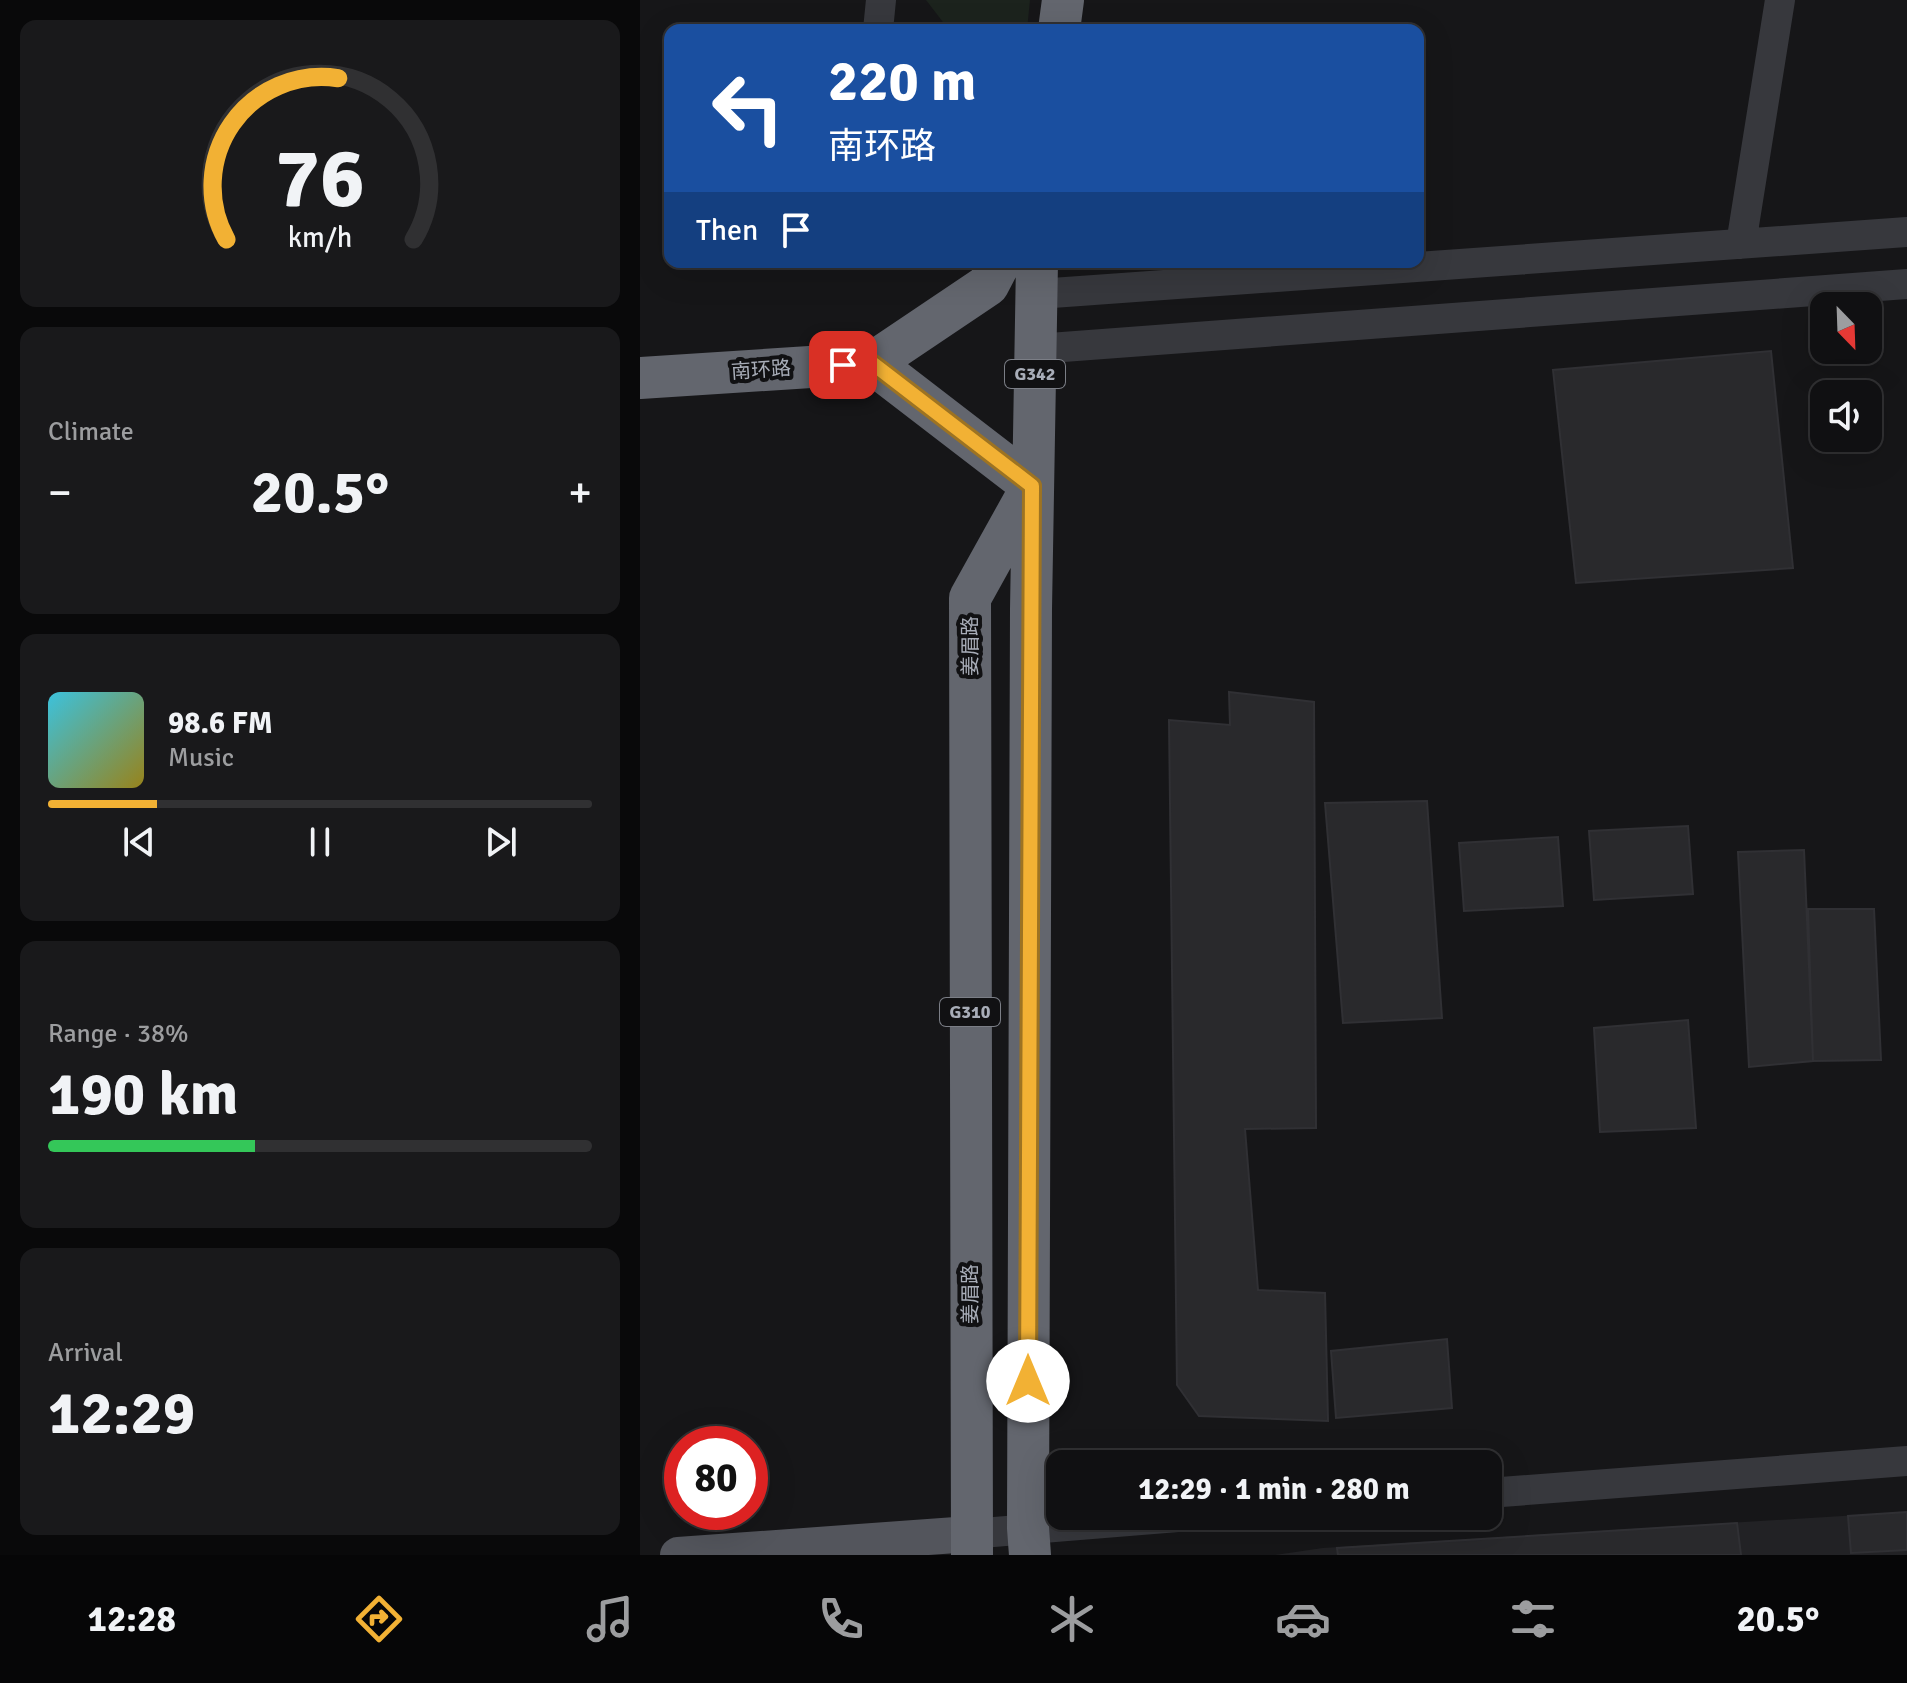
<!DOCTYPE html>
<meta charset="utf-8">
<style>
:root{--surface:#101012;--page:#19191b;--text:#f1f3f6;--muted:#9c9d9f;--line:#303032;--accent:#f2b134}
body{margin:0;font-family:Signika,"Noto Sans SC",sans-serif;background:var(--page);color:var(--text);height:100vh;display:flex;flex-direction:column;font-size:30px;white-space:nowrap}
*{box-sizing:border-box;margin:0}
p{font-size:26px;color:var(--muted)}
.icon{flex:none;width:44px;height:44px;fill:none;stroke:currentColor;stroke-width:2;stroke-linecap:round;stroke-linejoin:round}
.map{position:relative;flex:1;overflow:hidden}
.drawer{display:flex;flex-direction:column;gap:20px;padding:20px;background:#09090a;width:640px}
.drawer>*{flex:none}
.hud{position:absolute;left:24px;top:24px;width:760px;height:244px;border-radius:16px;box-shadow:0 8px 32px #0002,0 0 0 2px var(--line);background:#1a4fa0;color:#fff;overflow:hidden}
.needle{width:52px;rotate:157deg}
.controls{position:absolute;left:1170px;top:292px;display:grid;gap:16px}
.controls a{display:grid;place-items:center;width:72px;height:72px;border-radius:16px;background:var(--surface);box-shadow:0 8px 32px #0002,0 0 0 2px var(--line);font-size:40px}
.speed{position:absolute;left:24px;top:1426px;display:flex;gap:16px;font-size:40px;font-weight:700;text-align:center}
.speed>*{display:grid;place-content:center;width:104px;height:104px;border-radius:50%;background:var(--surface);box-shadow:0 8px 32px #0002,0 0 0 2px var(--line);line-height:1}
.speed .limit{border:12px solid #d22;background:#fff;color:#111}
.pin{position:absolute;display:grid;place-items:center;width:68px;height:68px;color:#fff;margin:-34px;border-radius:16px;box-shadow:0 4px 12px #0006}
.me{position:absolute;width:88px;margin:-44px;rotate:0deg;stroke-linejoin:round;filter:drop-shadow(0 0 6px #0008)}
.turn{display:flex;align-items:center;gap:28px;height:168px;padding:0 32px;font-size:36px}
.turn .icon{width:104px;height:104px;stroke-width:2.5}
.turn b{display:block;font-size:56px;line-height:68px}
.then{display:flex;align-items:center;height:76px;padding:0 32px;background:#0003;gap:16px;font-size:30px}
.big{font-size:60px;font-weight:700;line-height:1.1}
.drawer .card{flex:1;display:flex;flex-direction:column;justify-content:center;gap:12px;min-width:0;padding:0 28px;border-radius:16px;background:var(--page)}
.drawer .dial{align-items:center;gap:0}
.dial svg{height:208px;overflow:visible;fill:none;stroke:var(--line);stroke-width:7;stroke-linecap:round;text-anchor:middle}
.dial text{fill:var(--text);stroke:none}
.song{display:flex;align-items:center;gap:24px}
.cover{width:96px;height:96px;border-radius:12px;background:linear-gradient(135deg,hsl(190 70% 55%),hsl(50 70% 35%))}
.played{height:8px;border-radius:4px;background:linear-gradient(90deg,var(--accent) 20%,var(--line) 20%)}
.keys{display:flex;justify-content:space-around;direction:ltr}
.heat{display:flex;justify-content:space-between;align-items:center;font-size:44px;direction:ltr}
.charge{height:12px;border-radius:6px;background:linear-gradient(90deg,#34c759 38%,var(--line) 0)}
.trip{position:absolute;left:406px;top:1450px;width:456px;height:80px;border-radius:16px;background:var(--surface);box-shadow:0 8px 32px #0002,0 0 0 2px var(--line);font-weight:700;line-height:80px;text-align:center}
.dock{display:flex;height:128px;justify-content:space-around;align-items:center;background:#060607;color:var(--muted)}
.dock .icon{width:56px;height:56px}
.dock .active{color:var(--accent)}
.dock b{font-size:36px;color:var(--text)}
main{display:flex;flex:1;min-height:0}
.map>svg:first-child{display:block}
.built{fill:#222225}
.green{fill:#1c231d}
.building{fill:#29292c;stroke:#303034;stroke-width:2}
.lines{fill:none;stroke-linecap:round;stroke-linejoin:round}
.minor{stroke:#37383d;stroke-width:30}
.major{stroke:#53555c;stroke-width:36}
.highway{stroke:#63666e;stroke-width:42}
.route-casing{stroke:#9d7322;stroke-width:20}
.route{stroke:#f2b134;stroke-width:14}
.labels{text-anchor:middle;dominant-baseline:central;stroke-width:8;stroke-linejoin:round;paint-order:stroke}
.shield{fill:#111113;stroke:#7b7e86;stroke-width:2}
.shield-label{font-size:18px;font-weight:bold;fill:#a8adb8}
.street-label{font-size:20px;fill:#a8adb8;stroke:#111113}
</style>
<main>
<section class="drawer">
<div class="card dial"><svg viewBox="0 0 100 80">
<path d="M14 69A42 42 0 1 1 86 69"/>
<path d="M14 69A42 42 0 0 1 57 7" stroke="#f2b134"/>
<text x="50" y="56" font-size="32" font-weight="700">76</text>
<text x="50" y="72" font-size="11">km/h</text>
</svg></div>
<div class="card"><p>Climate</p>
<div class="heat"><a>−</a><b class="big">20.5°</b><a>+</a></div>
</div>
<div class="card">
<div class="song"><i class="cover"></i><div><b>98.6 FM</b><p>Music</p></div></div>
<div class="played"></div>
<div class="keys"><svg class="icon" aria-label="previous" viewBox="0 0 24 24"><path d="M18 5L8 12l10 7zM5 5v14"/></svg><svg class="icon" aria-label="pause" viewBox="0 0 24 24"><path d="M8 5v14M16 5v14"/></svg><svg class="icon" aria-label="next" viewBox="0 0 24 24"><path d="M6 5l10 7-10 7zM19 5v14"/></svg></div>
</div>
<div class="card"><p>Range · 38%</p><b class="big">190 km</b><div class="charge"></div></div>
<div class="card"><p>Arrival</p><b class="big">12:29</b></div>
</section>
<div class="map">
<svg width="1267" height="1555" viewBox="0 0 1267 1555">
<rect width="100%" height="100%" fill="#161618"/>
<path class="built" d="M1267,1512V1555H635L683,1548Z"/>
<path class="green" d="M286,0H390L387,30H309Z"/>
<path class="building" d="M1131,351L1153,568L936,583L913,370Z
M589,692L674,702L676,1128L605,1129L618,1290L685,1293L688,1421L559,1416L537,1385L529,720L590,725Z
M787,801L802,1018L703,1023L685,803Z
M1048,826L1053,894L954,900L949,831Z
M918,837L923,906L824,911L819,843Z
M1164,850L1173,1061L1109,1067L1098,852Z
M1168,909H1234L1241,1060L1173,1061Z
M1048,1020L1056,1128L960,1132L954,1028Z
M807,1339L812,1408L696,1418L691,1351Z
M1267,1512V1550L1211,1553L1208,1516Z
M1097,1523L1101,1555H698L697,1548Z"/>
<g class="lines">
<path class="minor" d="M238,30L241,0
M1101,244L1140,0
M398,294L1267,232
M396,349L1267,284
M848,1493L1267,1461
M330,1534L550,1516"/>
<path class="major" d="M38,1555L330,1534"/>
<path class="highway" d="M419,30L423,0
M232,363L348,285L360,262
M0,378L232,363L392,486
M332,1555L330,598L390,490
M390,1555L388,1528L391,609L397,262"/>
</g>
<g class="lines">
<defs>
<path id="route" d="M203,365L232,363L392,486L388,1381"/>
</defs>
<use href="#route" class="route-casing"/>
<use href="#route" class="route"/>
</g>
<g class="labels">
<g class="shield">
<rect x="365" y="360" width="60" height="28" rx="6"/>
<rect x="300" y="998" width="60" height="28" rx="6"/>
</g>
<g class="shield-label">
<text x="395" y="374">G342</text>
<text x="330" y="1012">G310</text>
</g>
<g class="street-label">
<text transform="translate(121 370) rotate(-4)">南环路</text>
<text transform="translate(330 646) rotate(-90)">姜眉路</text>
<text transform="translate(330 1294) rotate(-90)">姜眉路</text>
</g>
</g>
</svg>
<div class="controls">
<a><svg class="needle" viewBox="-14 -14 28 28"><path d="M0-13l5 13h-10z" fill="#e53935"/><path d="M0 13l5-13h-10z" fill="#9c9d9f"/></svg></a>
<a><svg class="icon" aria-label="sound" viewBox="0 0 24 24"><path d="M4 9h4l5-4v14l-5-4H4zM17 9q2 3 0 6"/></svg></a>
</div>
<div class="speed"><div class="limit">80</div></div>
<div class="pin" style="left:203px;top:365px;background:#d93025"><svg class="icon" aria-label="arrive" viewBox="0 0 24 24"><path d="M6 21V4h12l-3 4 3 4H6"/></svg></div>
<svg class="me" style="left:388px;top:1381px" viewBox="-20 -20 40 40"><circle r="19" fill="#fff"/><path d="M0-13L10 11 0 6-10 11z" fill="#f2b134"/></svg>
<div class="trip">12:29 · 1 min · 280 m</div>
<div class="hud">
<div class="turn"><svg class="icon" aria-label="left" viewBox="0 0 24 24"><path d="M17 20v-9H6M10 6l-5 5 5 5"/></svg><div><b>220 m</b>南环路</div></div>
<div class="then">Then<svg class="icon" aria-label="arrive" viewBox="0 0 24 24"><path d="M6 21V4h12l-3 4 3 4H6"/></svg></div>
</div>
</div>
</main>
<nav class="dock">
<b>12:28</b>
<svg class="icon active" aria-label="directions" viewBox="0 0 24 24"><path d="M12 3l9 9-9 9-9-9zM9 14v-3h6M13 9l2 2-2 2"/></svg>
<svg class="icon" aria-label="music" viewBox="0 0 24 24"><path d="M9 18V5l10-2v13"/><circle cx="6" cy="18" r="3"/><circle cx="16" cy="16" r="3"/></svg>
<svg class="icon" aria-label="phone" viewBox="0 0 24 24"><path d="M5 4h4l2 5-3 2q2 4 5 5l2-3 5 2v4C11 20 4 13 5 4z"/></svg>
<svg class="icon" aria-label="climate" viewBox="0 0 24 24"><path d="M12 3v18M4 7l16 10M4 17L20 7"/></svg>
<svg class="icon" aria-label="car" viewBox="0 0 24 24"><path d="M5 17H2v-5l4-1 3-4h7l3 4 3 1v5h-3M9 17h6M6 11h13"/><circle cx="7" cy="17" r="2"/><circle cx="17" cy="17" r="2"/></svg>
<svg class="icon" aria-label="filters" viewBox="0 0 24 24"><path d="M4 7h16M4 17h16"/><circle cx="9" cy="7" r="2"/><circle cx="15" cy="17" r="2"/></svg>
<b>20.5°</b>
</nav>
